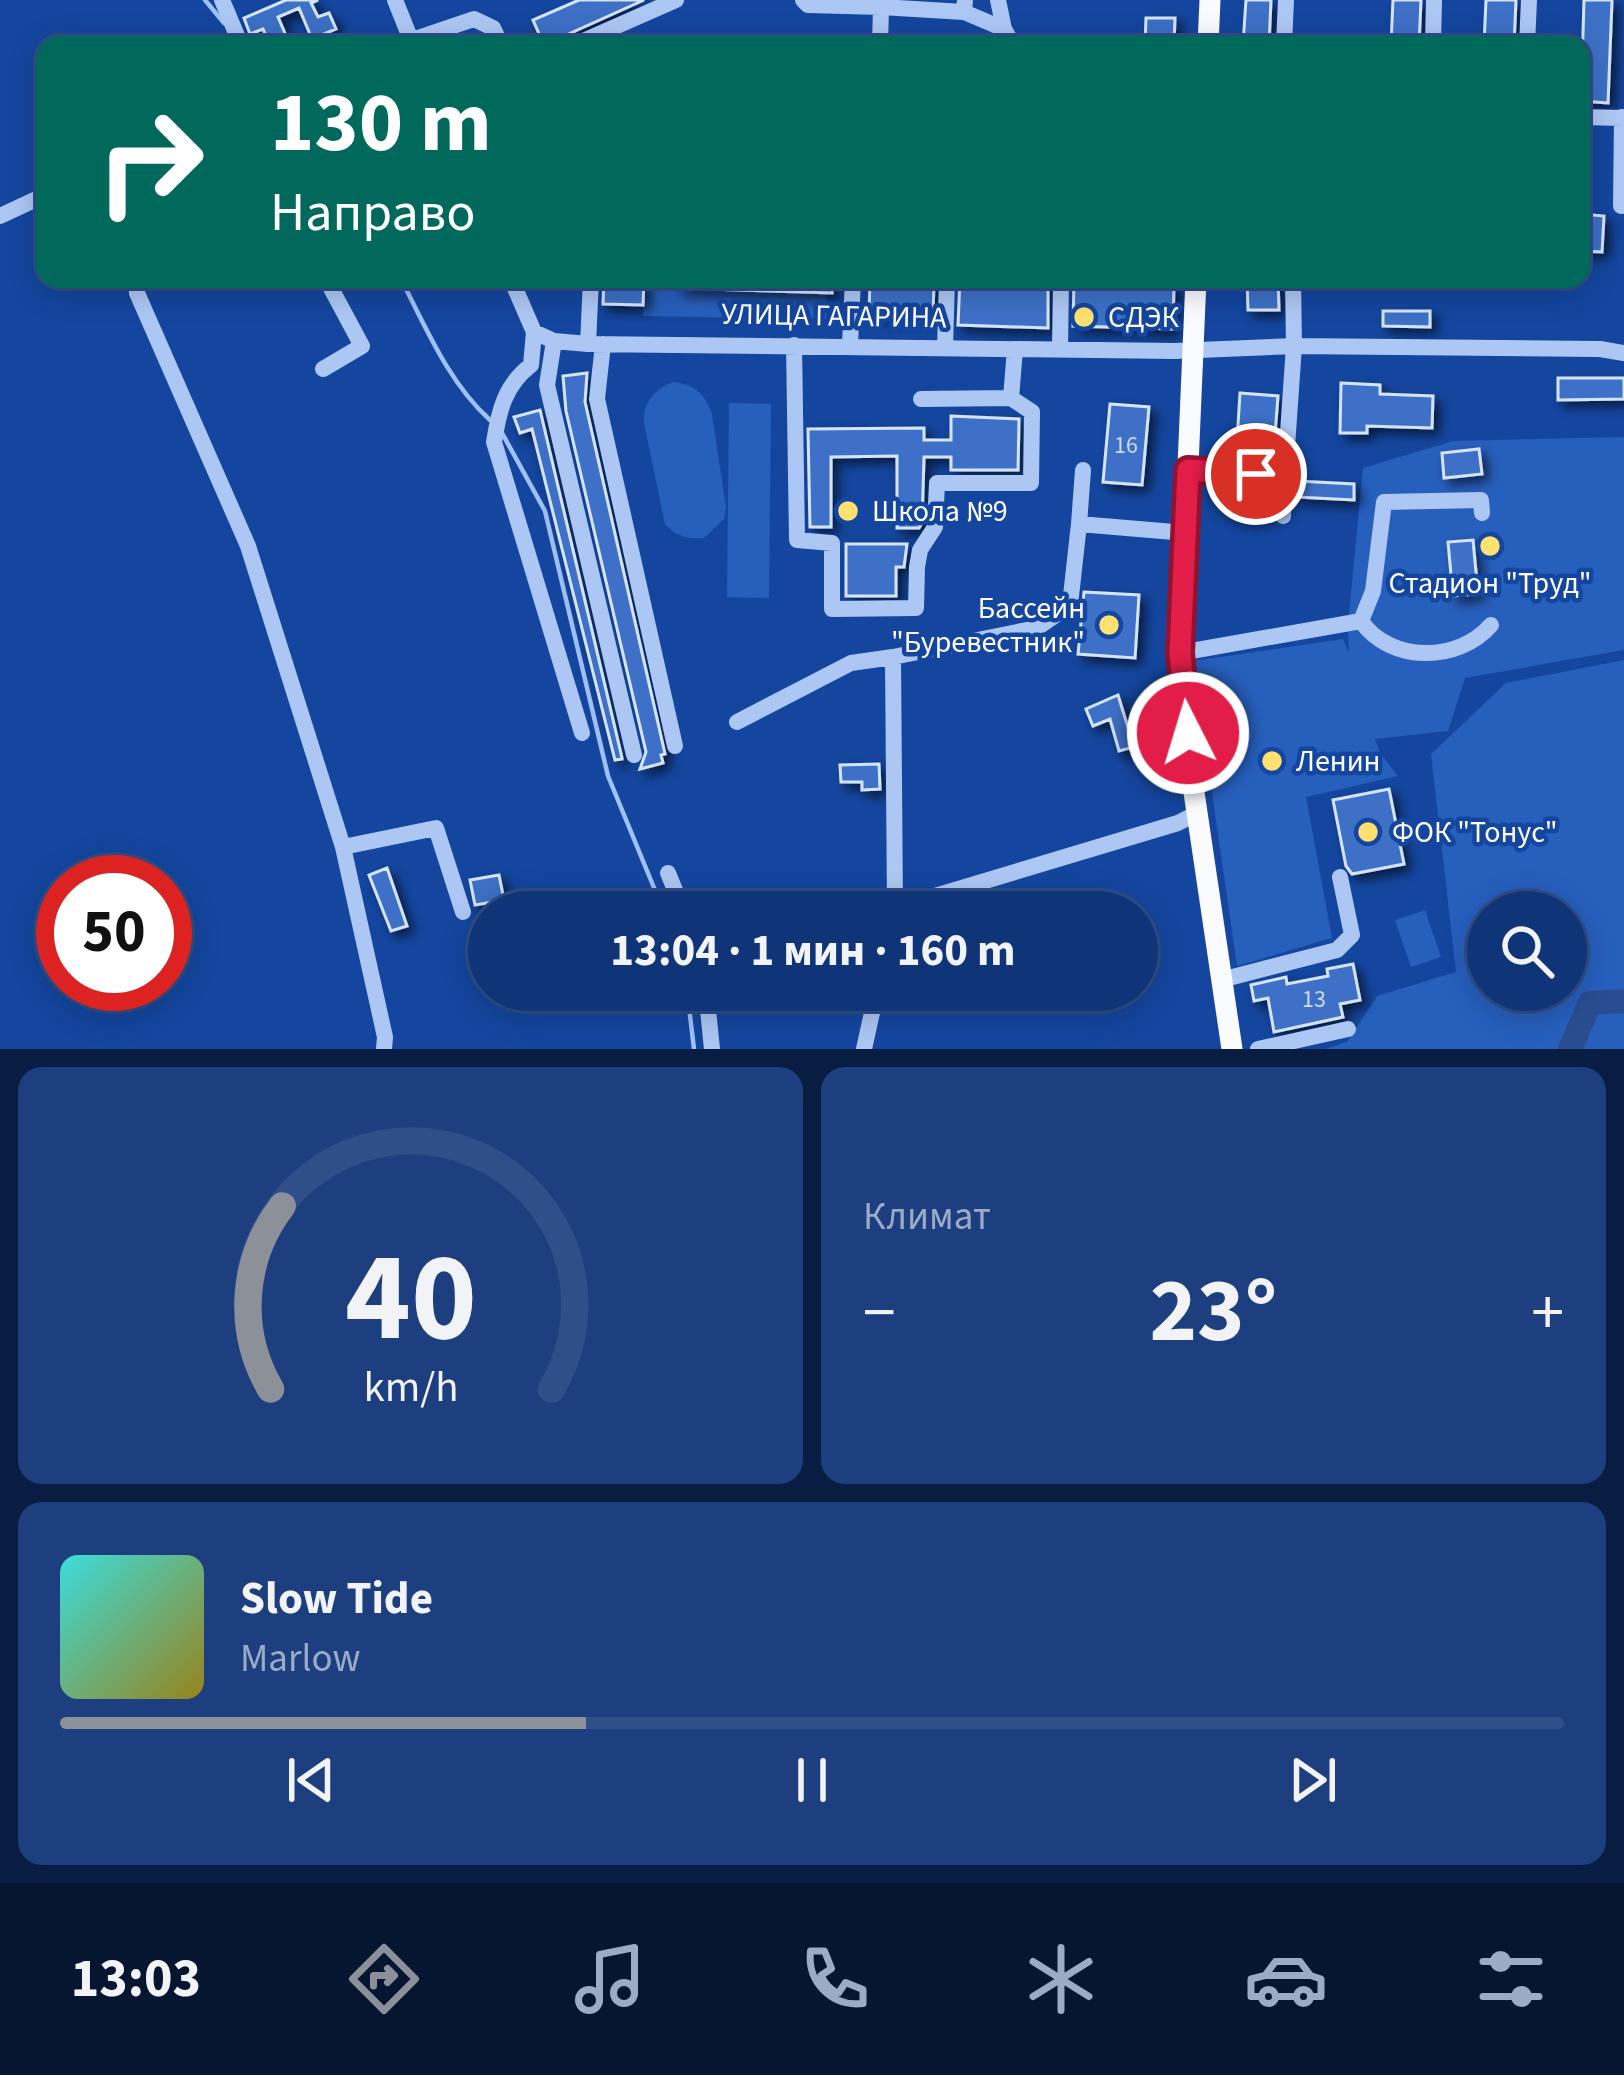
<!DOCTYPE html>
<html lang="ru">
<meta charset="utf-8">
<style>
:root{--surface:#0f3477;--page:#1d3f7f;--text:#f1f3f6;--muted:#9baac6;--line:#2f4f89;--accent:#8c9099}
body{margin:0;font-family:"Source Sans 3",sans-serif;background:var(--page);color:var(--text);height:100vh;display:flex;flex-direction:column;font-size:45px;white-space:nowrap}
*{box-sizing:border-box;margin:0}
p{font-size:39px;color:var(--muted)}
.icon{flex:none;width:66px;height:66px;fill:none;stroke:currentColor;stroke-width:2;stroke-linecap:round;stroke-linejoin:round}
.map{position:relative;height:1049px;overflow:hidden}
.drawer{display:flex;flex-direction:column;gap:18px;padding:18px;background:#081d41;flex:1}
.drawer>*{flex:none}
.banner{position:absolute;left:36px;top:36px;width:1554px;height:252px;border-radius:24px;box-shadow:0 6px 30px #0003,0 0 0 3px var(--line);background:#00695c;color:#fff;overflow:hidden}
.tools{position:absolute;left:1467px;top:891px;display:grid;gap:24px}
.tools a{display:grid;place-items:center;width:120px;height:120px;border-radius:50%;background:var(--surface);box-shadow:0 6px 30px #0003,0 0 0 3px var(--line);font-size:60px}
.speed{position:absolute;left:36px;top:855px;display:flex;gap:24px;font-size:60px;font-weight:700;text-align:center}
.speed>*{display:grid;place-content:center;width:156px;height:156px;border-radius:50%;background:var(--surface);box-shadow:0 6px 30px #0003,0 0 0 3px var(--line);line-height:1}
.speed .limit{border:18px solid #d22;background:#fff;color:#111}
.pin{position:absolute;display:grid;place-items:center;width:102px;height:102px;color:#fff;margin:-51px;border:6px solid #fff;border-radius:50%;box-shadow:0 3px 12px #0007}
.me{position:absolute;width:132px;margin:-66px;rotate:355deg;stroke-linejoin:round;filter:drop-shadow(0 0 9px #0008)}
.turn{display:flex;align-items:center;gap:42px;height:252px;padding:0 36px;font-size:54px}
.turn .icon{width:156px;height:156px;stroke-width:2.5}
.turn b{display:block;font-size:84px;line-height:102px}
.big{font-size:90px;font-weight:700;line-height:1.1}
.drawer .widget{flex:1;display:flex;flex-direction:column;justify-content:center;gap:18px;min-width:0;padding:0 42px;border-radius:24px;background:var(--page)}
.drawer .dial{align-items:center;gap:0}
.dial svg{height:312px;overflow:visible;fill:none;stroke:var(--line);stroke-width:7;stroke-linecap:round;text-anchor:middle}
.dial text{fill:var(--text);stroke:none}
.song{display:flex;align-items:center;gap:36px}
.cover{width:144px;height:144px;border-radius:18px;background:linear-gradient(135deg,hsl(180 70% 55%),hsl(50 70% 35%))}
.played{height:12px;border-radius:6px;background:linear-gradient(90deg,var(--accent) 35%,var(--line) 35%)}
.keys{display:flex;justify-content:space-around;direction:ltr}
.heat{display:flex;justify-content:space-between;align-items:center;font-size:66px;direction:ltr}
.drawer .tiles{flex:1;display:grid;gap:18px;grid-template-columns:1fr 1fr}
.widget:last-child{grid-column:span 2}
.trip{position:absolute;left:468px;top:891px;width:690px;height:120px;border-radius:60px;background:var(--surface);box-shadow:0 6px 30px #0003,0 0 0 3px var(--line);font-weight:700;line-height:120px;text-align:center}
.tab-bar{display:flex;height:192px;justify-content:space-around;align-items:center;background:#061530;color:var(--muted)}
.tab-bar .icon{width:84px;height:84px}
.tab-bar .selected{color:var(--accent)}
.tab-bar b{font-size:54px;color:var(--text)}
.map>svg:first-child{display:block}
.green{fill:#275fbd;fill-rule:evenodd}
.lines{fill:none;stroke-linecap:round;stroke-linejoin:round}
.stream{stroke:#9fc1f6;stroke-width:4.5}
.river{stroke:#294d90;stroke-width:24}
.building{fill:#3d70c6;stroke:#d5e4fd;stroke-width:3;filter:url(#shadow)}
.minor{stroke:#adc7f4;stroke-width:16}
.major{stroke:#f9fbff;stroke-width:21}
.route-casing{stroke:#92132f;stroke-width:30}
.route{stroke:#e11d48;stroke-width:21}
.poi-dot{fill:#ffe16f;stroke:#14469f;stroke-width:4.5}
.labels{text-anchor:middle;dominant-baseline:central;stroke-width:9;stroke-linejoin:round;paint-order:stroke}
.number-label{font-size:24px;fill:#cedbf1}
.street-label{font-size:30px;fill:#fff;stroke:#14469f}
.poi-label{font-size:30px;fill:#fff;stroke:#14469f;text-anchor:start}
</style>
<div class="map">
<svg width="1624" height="1049" viewBox="0 0 1624 1049">
<defs>
<filter id="shadow"><feDropShadow dx="6" dy="6" stdDeviation="6" flood-color="#0009"/></filter>
</defs>
<rect width="100%" height="100%" fill="#14469f"/>
<path class="green" d="M644,287L827,293L826,319L643,316Z
M673,382C694,384 707,395 712,415L726,507L724,519L704,538C687,539 677,537 665,524L644,423C642,403 656,388 673,382Z
M729,403L771,404L769,598L727,597Z
M1624,437V650L1465,678L1448,731L1375,739L1380,753L1398,776L1306,797L1332,938L1237,966L1193,661L1343,639L1349,653L1348,624L1363,468L1453,441Z
M1624,660V1049H1325L1347,1042L1377,996L1456,972L1431,754L1506,683ZM1488,912H1566V990H1488Z
M1425,910L1441,957L1411,967L1395,920Z"/>
<g class="lines">
<path class="stream" d="M205,0L224,23
M401,279C426,328 449,383 490,420
M502,433L545,511L608,776L664,912
M687,990L694,1049"/>
<path class="river" d="M1570,1049L1590,1003L1624,1001"/>
</g>
<path class="building" d="M286,0H318L311,3L318,17L329,13L336,29L312,39L299,8L278,17L290,45H270L263,29L250,34L244,18Z
M579,0H644L544,45L533,20Z
M1246,0H1271L1269,45H1243Z
M1393,0H1421L1419,45H1391Z
M1486,0H1516L1514,45H1484Z
M1584,0H1612L1608,103L1581,101Z
M1146,18H1175L1174,45H1145Z
M1581,214L1604,216L1602,252L1581,251Z
M604,279H644L643,305L603,304Z
M680,279H832V293L679,288Z
M870,279L934,281L933,316L869,314Z
M960,279L1048,280V328L958,325Z
M1128,279H1160V284H1174L1173,329L1073,326L1074,281L1128,283Z
M1247,279H1278L1279,310H1248Z
M1383,311H1430V327L1383,326Z
M587,373L585,402L665,754L661,755L663,763L640,769L646,752L566,411L563,376Z
M1558,378H1624V399L1558,400Z
M1341,383L1380,385V394L1433,396L1432,428L1367,426V433H1340Z
M1240,393L1278,396L1273,460L1236,457Z
M1110,404L1149,407L1142,485L1103,482Z
M540,410L622,758V759L615,760L532,429L520,433L514,417Z
M951,416L1019,419L1018,470H951V457H924L922,523L919,528H897V456L831,457V527H810L808,429L924,428V440H951Z
M1479,449L1482,474L1444,478L1442,453Z
M1297,481L1354,484V500L1297,497Z
M1473,540L1478,594L1453,596L1448,542Z
M846,544H907L904,567H896V596H846Z
M1084,592L1139,595L1135,658L1078,654Z
M1118,695L1134,747L1119,751L1110,719L1093,726L1086,709Z
M879,764L880,789L862,790V782H841L840,765Z
M1389,789L1404,864L1352,874L1346,866L1333,800Z
M387,868L407,926L391,931L369,875Z
M499,875L504,900L475,905L470,880Z
M1353,964L1360,1000L1340,1004L1343,1017L1274,1032L1268,998L1254,1001L1251,985L1286,977L1287,984L1328,976L1327,969Z"/>
<g class="lines">
<path class="minor" d="M222,0L241,45
M395,0L413,45
M803,0L808,5L881,7L880,45
M998,0L1004,29L1013,45
M881,7L964,12L965,0
M964,12L1004,29
M397,45L474,19L493,28L501,45
M574,45L676,0
M1284,45L1286,0
M1433,45L1434,0
M1527,45L1529,0
M1581,117L1624,118
M1621,206L1622,117
M0,216L45,195
M137,279V293L248,546L343,847L385,1037L384,1049
M511,279L534,332L554,341L588,344L1175,351L1294,346L1600,349L1624,353
M534,332L531,365C505,385 499,410 494,442L582,733
M554,341L547,385L634,755
M588,344L591,279
M603,344L597,399L675,746
M794,345L797,540L832,543V609L916,608L917,567L920,550L935,527L937,483H1031L1032,412L1011,398
M850,345L853,279
M945,348L947,279
M1060,349L1061,279
M323,369L362,346L326,279
M921,399L1011,398L1015,349
M1188,470L1285,475L1294,346L1293,279
M1283,516L1285,475
M1079,524L1083,470
M1361,621C1390,663 1458,663 1491,625
M1180,653L1361,621L1373,591L1384,502L1481,500L1482,513
M737,722L851,663L893,657
M343,847L436,828L463,912
M668,873L684,912
M895,908L893,657L1037,628L1070,605L1079,524L1186,533
M894,912L895,908L1178,823L1197,813
M1221,980L1337,950L1352,935L1340,877
M706,990L712,1049
M864,1049L877,990
M1258,1049L1348,1029"/>
<path class="major" d="M1208,45L1210,0
M1196,279L1180,653L1191,772L1232,1049"/>
</g>
<g class="lines">
<defs>
<path id="route" d="M1188,733L1180,653L1188,470L1256,474"/>
</defs>
<use href="#route" class="route-casing"/>
<use href="#route" class="route"/>
</g>
<g class="poi-dot">
<circle cx="1084" cy="317" r="12"/>
<circle cx="848" cy="511" r="12"/>
<circle cx="1490" cy="546" r="12"/>
<circle cx="1109" cy="625" r="12"/>
<circle cx="1272" cy="761" r="12"/>
<circle cx="1368" cy="832" r="12"/>
</g>
<g class="labels">
<g class="number-label">
<text x="1126" y="445">16</text>
<text x="1314" y="999">13</text>
</g>
<g class="street-label">
<text transform="translate(834 316) rotate(1)">УЛИЦА ГАГАРИНА</text>
</g>
<g class="poi-label">
<text x="1108" y="317">СДЭК</text>
<text x="872" y="511">Школа №9</text>
<text x="1490" y="583" text-anchor="middle">Стадион "Труд"</text>
<text x="1085" y="608" text-anchor="end">Бассейн<tspan x="1085" dy="34">"Буревестник"</tspan></text>
<text x="1296" y="761">Ленин</text>
<text x="1392" y="832">ФОК "Тонус"</text>
</g>
</g>
</svg>
<div class="tools">
<a><svg class="icon" aria-label="search" viewBox="0 0 24 24"><circle cx="10" cy="10" r="6"/><path d="M15 15l6 6"/></svg></a>
</div>
<div class="speed"><div class="limit">50</div></div>
<div class="pin" style="left:1256px;top:474px;background:#d93025"><svg class="icon" aria-label="arrive" viewBox="0 0 24 24"><path d="M6 21V4h12l-3 4 3 4H6"/></svg></div>
<svg class="me" style="left:1188px;top:733px" viewBox="-20 -20 40 40"><circle r="17" fill="#e11d48" stroke="#fff" stroke-width="3"/><path d="M0-11L8 9 0 5-8 9z" fill="#fff"/></svg>
<div class="trip">13:04 · 1 мин · 160 m</div>
<div class="banner">
<div class="turn"><svg class="icon" aria-label="right" viewBox="0 0 24 24"><path d="M7 20v-9h11M14 6l5 5-5 5"/></svg><div><b>130 m</b>Направо</div></div>
</div>
</div>
<section class="drawer">
<div class="tiles">
<div class="widget dial"><svg viewBox="0 0 100 80">
<path d="M14 69A42 42 0 1 1 86 69"/>
<path d="M14 69A42 42 0 0 1 17 22" stroke="#8c9099"/>
<text x="50" y="56" font-size="32" font-weight="700">40</text>
<text x="50" y="72" font-size="11">km/h</text>
</svg></div>
<div class="widget"><p>Климат</p>
<div class="heat"><a>−</a><b class="big">23°</b><a>+</a></div>
</div>
<div class="widget">
<div class="song"><i class="cover"></i><div><b>Slow Tide</b><p>Marlow</p></div></div>
<div class="played"></div>
<div class="keys"><svg class="icon" aria-label="previous" viewBox="0 0 24 24"><path d="M18 5L8 12l10 7zM5 5v14"/></svg><svg class="icon" aria-label="pause" viewBox="0 0 24 24"><path d="M8 5v14M16 5v14"/></svg><svg class="icon" aria-label="next" viewBox="0 0 24 24"><path d="M6 5l10 7-10 7zM19 5v14"/></svg></div>
</div>
</div>
</section>
<nav class="tab-bar">
<b>13:03</b>
<svg class="icon selected" aria-label="directions" viewBox="0 0 24 24"><path d="M12 3l9 9-9 9-9-9zM9 14v-3h6M13 9l2 2-2 2"/></svg>
<svg class="icon" aria-label="music" viewBox="0 0 24 24"><path d="M9 18V5l10-2v13"/><circle cx="6" cy="18" r="3"/><circle cx="16" cy="16" r="3"/></svg>
<svg class="icon" aria-label="phone" viewBox="0 0 24 24"><path d="M5 4h4l2 5-3 2q2 4 5 5l2-3 5 2v4C11 20 4 13 5 4z"/></svg>
<svg class="icon" aria-label="climate" viewBox="0 0 24 24"><path d="M12 3v18M4 7l16 10M4 17L20 7"/></svg>
<svg class="icon" aria-label="car" viewBox="0 0 24 24"><path d="M5 17H2v-5l4-1 3-4h7l3 4 3 1v5h-3M9 17h6M6 11h13"/><circle cx="7" cy="17" r="2"/><circle cx="17" cy="17" r="2"/></svg>
<svg class="icon" aria-label="filters" viewBox="0 0 24 24"><path d="M4 7h16M4 17h16"/><circle cx="9" cy="7" r="2"/><circle cx="15" cy="17" r="2"/></svg>
</nav>
